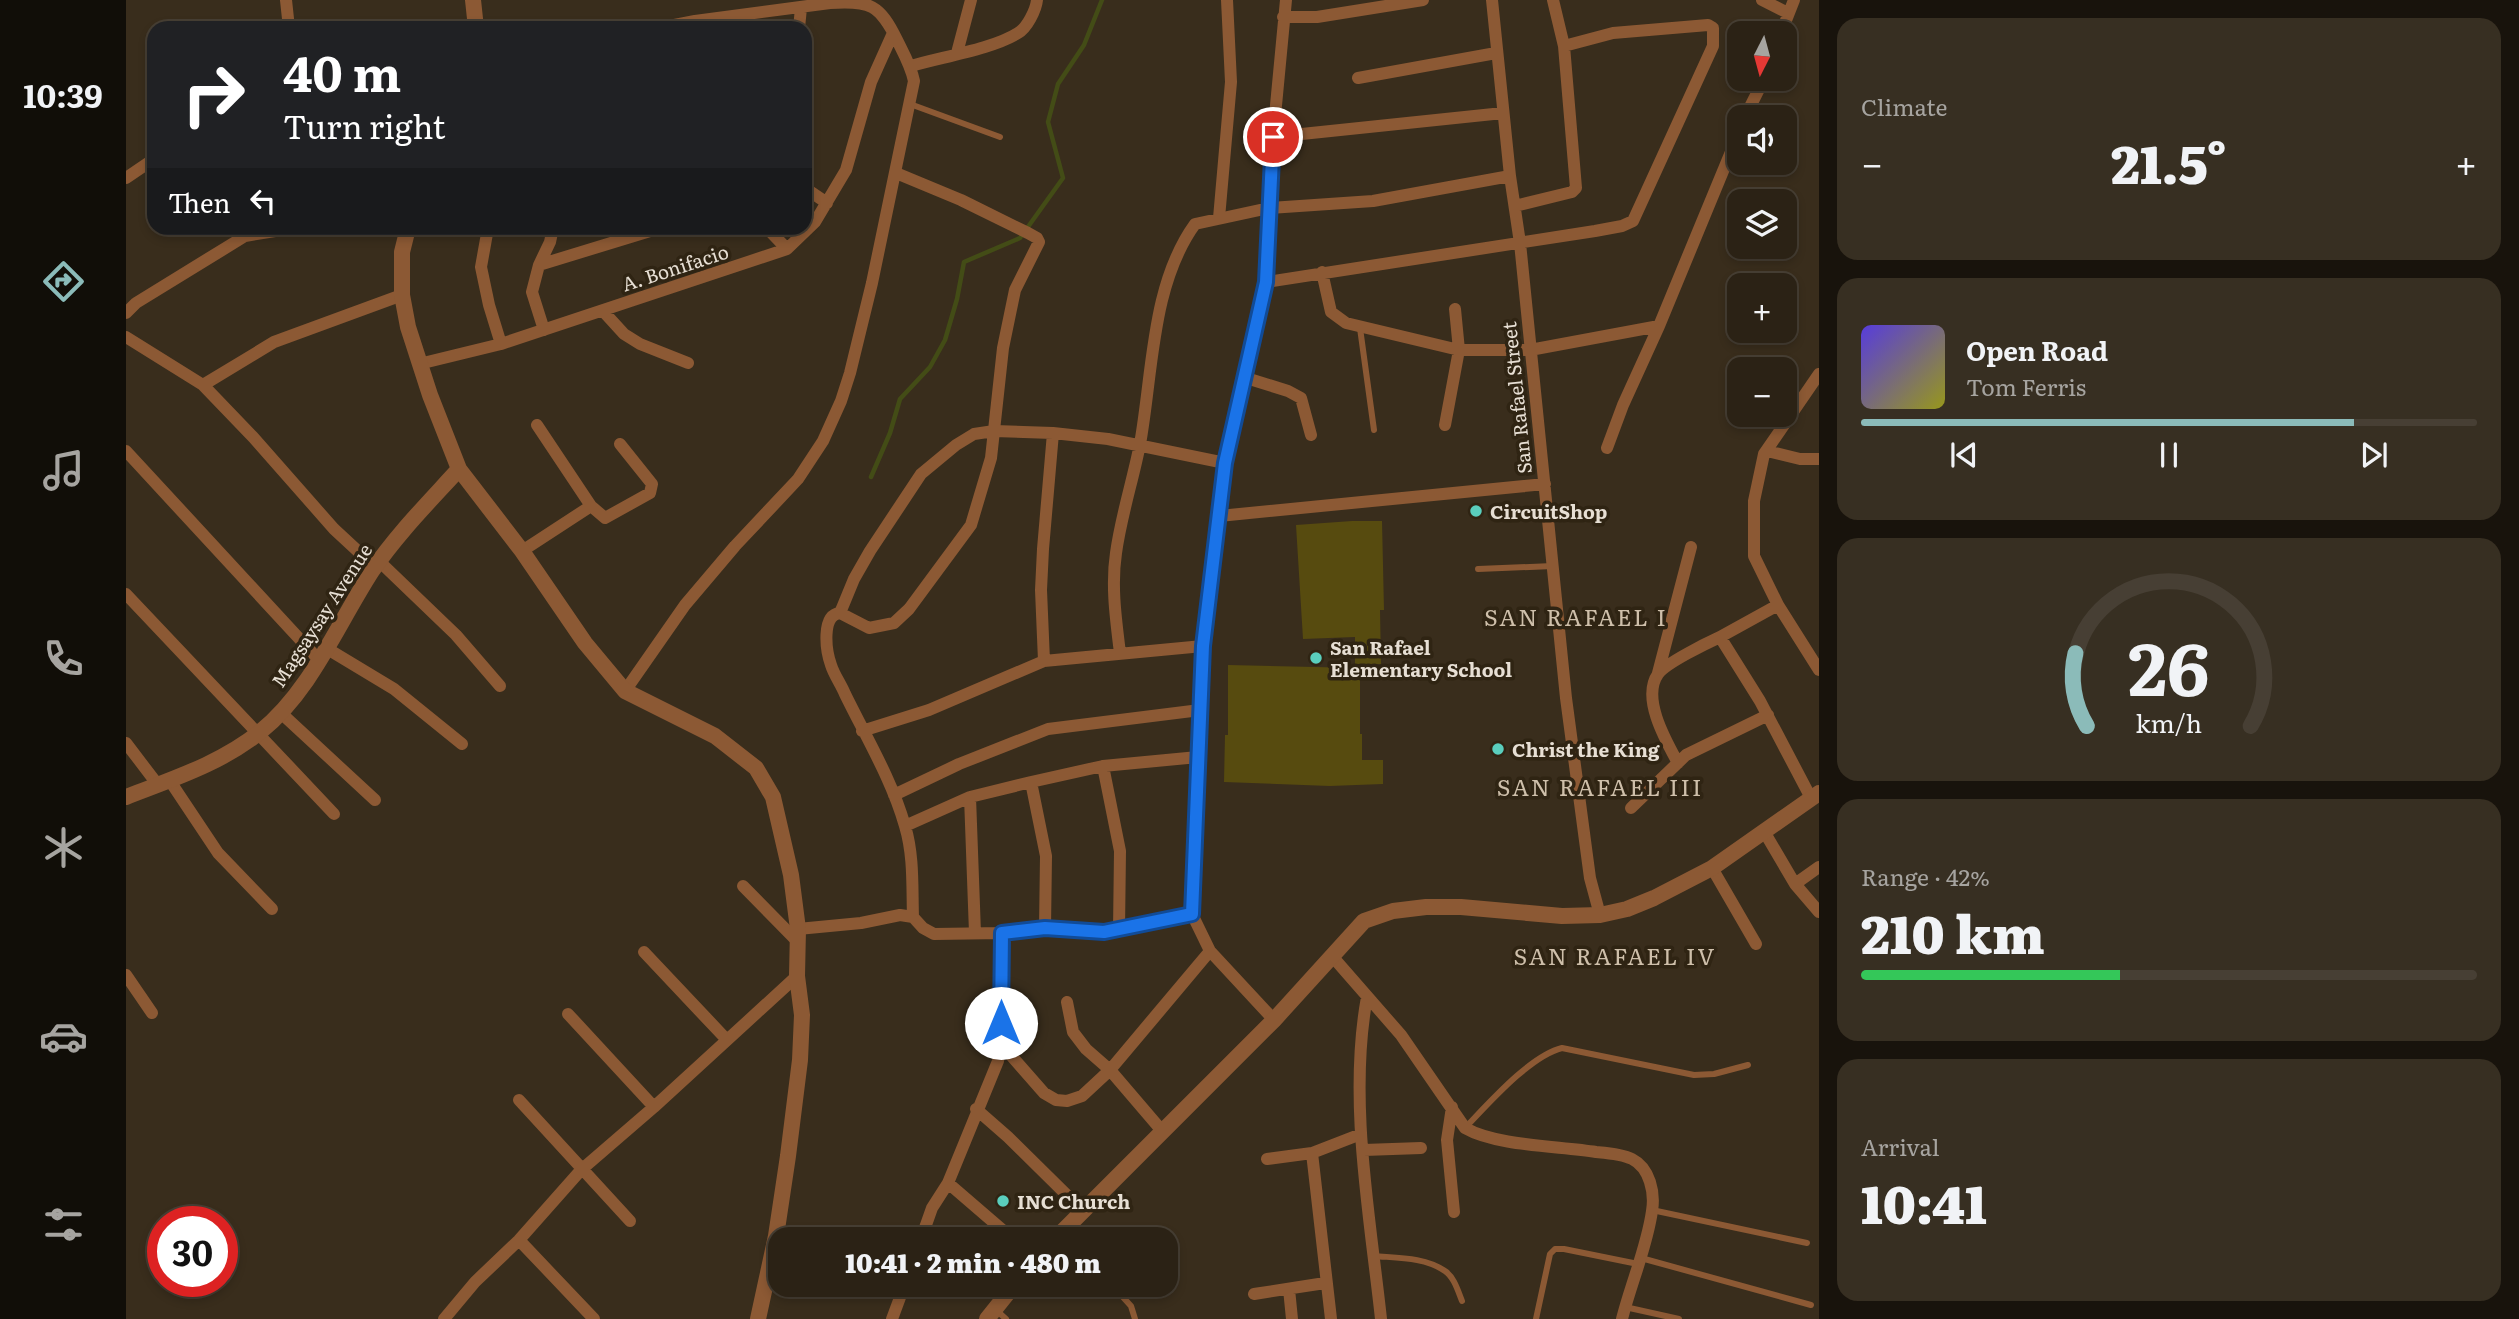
<!DOCTYPE html>
<meta charset="utf-8">
<style>
:root{--surface:#2b2215;--page:#372f22;--text:#f1f3f6;--muted:#a6a4a0;--line:#473f34;--accent:#8bbbb9}
body{margin:0;font-family:Literata,serif;background:var(--page);color:var(--text);height:100vh;display:flex;flex-direction:column;font-size:26px;white-space:nowrap}
*{box-sizing:border-box;margin:0}
p{font-size:23px;color:var(--muted)}
.icon{flex:none;width:38px;height:38px;fill:none;stroke:currentColor;stroke-width:2;stroke-linecap:round;stroke-linejoin:round}
.map{position:relative;flex:1;overflow:hidden}
.drawer{display:flex;flex-direction:column;gap:18px;padding:18px;background:#18130c;width:700px}
.drawer>*{flex:none}
.guide{position:absolute;left:21px;top:21px;width:665px;height:214px;border-radius:21px;box-shadow:0 4px 10px #0003,0 0 0 2px var(--line);background:#202124;color:#fff;overflow:hidden}
.needle{width:46px;rotate:186deg}
.controls{position:absolute;left:1601px;top:21px;display:grid;gap:14px}
.controls a{display:grid;place-items:center;width:70px;height:70px;border-radius:14px;background:var(--surface);box-shadow:0 4px 10px #0003,0 0 0 2px var(--line);font-size:35px}
.speed{position:absolute;left:21px;top:1206px;display:flex;gap:14px;font-size:35px;font-weight:700;text-align:center}
.speed>*{display:grid;place-content:center;width:91px;height:91px;border-radius:50%;background:var(--surface);box-shadow:0 4px 10px #0003,0 0 0 2px var(--line);line-height:1}
.speed .limit{border:10px solid #d22;background:#fff;color:#111}
.pin{position:absolute;display:grid;place-items:center;width:60px;height:60px;color:#fff;margin:-30px;border:4px solid #fff;border-radius:50%;box-shadow:0 2px 7px #0007}
.me{position:absolute;width:77px;margin:-38px;rotate:0deg;stroke-linejoin:round;filter:drop-shadow(0 0 5px #0008)}
.turn{display:flex;align-items:center;gap:24px;height:147px;padding:0 21px;font-size:32px}
.turn .icon{width:91px;height:91px;stroke-width:2.5}
.turn b{display:block;font-size:49px;line-height:60px}
.then{display:flex;align-items:center;height:66px;padding:0 21px;background:#0003;gap:14px;font-size:26px}
.big{font-size:52px;font-weight:800;line-height:1.1}
.drawer .tile{flex:1;display:flex;flex-direction:column;justify-content:center;gap:10px;min-width:0;padding:0 24px;border-radius:21px;background:var(--page)}
.drawer .dial{align-items:center;gap:0}
.dial svg{height:182px;overflow:visible;fill:none;stroke:var(--line);stroke-width:7;stroke-linecap:round;text-anchor:middle}
.dial text{fill:var(--text);stroke:none}
.song{display:flex;align-items:center;gap:21px}
.cover{width:84px;height:84px;border-radius:10px;background:linear-gradient(135deg,hsl(250 70% 55%),hsl(60 70% 35%))}
.played{height:7px;border-radius:4px;background:linear-gradient(90deg,var(--accent) 80%,var(--line) 80%)}
.keys{display:flex;justify-content:space-around;direction:ltr}
.heat{display:flex;justify-content:space-between;align-items:center;font-size:38px;direction:ltr}
.charge{height:10px;border-radius:5px;background:linear-gradient(90deg,#34c759 42%,var(--line) 0)}
.trip{position:absolute;left:642px;top:1227px;width:410px;height:70px;border-radius:21px;background:var(--surface);box-shadow:0 4px 10px #0003,0 0 0 2px var(--line);font-weight:800;line-height:70px;text-align:center}
main{display:flex;flex:1;min-height:0}
.dock{display:flex;flex-direction:column;width:126px;justify-content:space-around;align-items:center;background:#110e08;color:var(--muted)}
.dock .icon{width:49px;height:49px}
.dock .active{color:var(--accent)}
.dock b{font-size:32px;color:var(--text)}
.map>svg:first-child{display:block}
.lines{fill:none;stroke-linecap:round;stroke-linejoin:round}
.stream{stroke:#434c16;stroke-width:4.5}
.building{fill:#574b0f}
.service{stroke:#8c5934;stroke-width:6}
.minor{stroke:#8c5934;stroke-width:12}
.tertiary{stroke:#8c5934;stroke-width:16}
.route-casing{stroke:#114b97;stroke-width:18}
.route{stroke:#1a73e8;stroke-width:12}
.poi-dot{fill:#5acebd;stroke:#2f2413;stroke-width:2.5}
.labels{text-anchor:middle;dominant-baseline:central;stroke-width:7;stroke-linejoin:round;paint-order:stroke}
.street-label{font-size:19px;fill:#e7dfd4;stroke:#2f2413}
.poi-label{font-size:19px;font-weight:bold;fill:#e7dfd4;stroke:#2f2413;text-anchor:start}
.quarter-label{font-size:23px;letter-spacing:2px;fill:#cebfaa;stroke:#2f2413}
</style>
<main>
<nav class="dock">
<b>10:39</b>
<svg class="icon active" aria-label="directions" viewBox="0 0 24 24"><path d="M12 3l9 9-9 9-9-9zM9 14v-3h6M13 9l2 2-2 2"/></svg>
<svg class="icon" aria-label="music" viewBox="0 0 24 24"><path d="M9 18V5l10-2v13"/><circle cx="6" cy="18" r="3"/><circle cx="16" cy="16" r="3"/></svg>
<svg class="icon" aria-label="phone" viewBox="0 0 24 24"><path d="M5 4h4l2 5-3 2q2 4 5 5l2-3 5 2v4C11 20 4 13 5 4z"/></svg>
<svg class="icon" aria-label="climate" viewBox="0 0 24 24"><path d="M12 3v18M4 7l16 10M4 17L20 7"/></svg>
<svg class="icon" aria-label="car" viewBox="0 0 24 24"><path d="M5 17H2v-5l4-1 3-4h7l3 4 3 1v5h-3M9 17h6M6 11h13"/><circle cx="7" cy="17" r="2"/><circle cx="17" cy="17" r="2"/></svg>
<svg class="icon" aria-label="filters" viewBox="0 0 24 24"><path d="M4 7h16M4 17h16"/><circle cx="9" cy="7" r="2"/><circle cx="15" cy="17" r="2"/></svg>
</nav>
<div class="map">
<svg width="1693" height="1319" viewBox="0 0 1693 1319">
<rect width="100%" height="100%" fill="#392d1c"/>
<g class="lines">
<path class="stream" d="M745,477L764,433L774,399L804,367L819,340L831,299L838,262L894,238L937,178L922,122L932,84L958,45L976,0"/>
</g>
<path class="building" d="M1226,521H1256L1258,610H1254L1255,664H1229V637L1177,639L1170,525Z
M1102,665L1234,668V734H1236V760H1257V784L1204,786L1098,782L1099,735H1102Z"/>
<g class="lines">
<path class="service" d="M784,104L874,137
M1234,328L1248,430
M1352,569L1427,566
M1339,1128C1363,1103 1404,1056 1436,1048L1568,1075L1588,1074L1622,1065
M1526,1210L1681,1243
M1248,1256C1271,1258 1299,1257 1319,1271C1328,1277 1332,1291 1336,1301
M1515,1258L1685,1305
M985,1284L1005,1306L1009,1319
M1499,1307L1553,1319
M870,1310L880,1319
M1410,1319L1424,1254L1429,1249H1438L1512,1264"/>
<path class="minor" d="M160,0L163,28
M1366,0L1384,176L1394,243L1440,698L1464,878L1474,915
M1636,0L1662,13
M1157,17H1191L1297,0
M673,28L675,8
M1655,33L1668,0
M831,53L845,0
M785,66C815,57 867,49 892,33C901,28 910,10 911,0
M1232,78L1370,53
M1619,117L1638,79
M1147,137L1377,113
M0,178L28,159
M679,188L701,203
M1389,206L1446,192L1450,188L1438,46L1427,0
M1093,218L1105,82L1101,0
M362,228L355,267L363,305L375,344
M427,228L424,242L413,265L534,228
M641,228L661,249
M413,265L406,292L418,330
M1196,272L1205,312L1220,323L1333,350H1404L1533,326L1614,130
M1141,282L1147,137L1160,0
M477,311L498,334L514,344L562,363
M0,313L10,303L119,236L168,228
M0,337L77,385L127,437L208,529L249,567
M293,364L375,344L661,249L689,222L720,170L745,82L767,33
M1693,374L1638,454L1628,501V556L1652,605L1693,670
M1117,377L1162,391L1175,398L1185,435
M77,385L148,342L276,295
M1319,425L1333,350L1329,309
M1481,448L1497,405L1533,326
M0,451L193,660
M1641,451L1674,459H1693
M465,506L479,518L524,493L526,484L494,444
M1093,516L1099,463L1141,282L1469,231L1496,226L1507,221L1587,46V28L1582,25L1487,33L1438,46
M396,551L465,506L411,425
M254,562L330,635L374,686
M0,594L208,814
M1652,605L1594,637L1634,701L1685,798
M714,613L743,628L768,623L783,609L845,525L865,458L877,348L889,290L913,242L911,238L902,233L835,200L770,173
M200,648L268,689L336,744
M994,653C990,620 985,586 990,553C995,516 1007,480 1014,444C1027,372 1025,285 1069,224L1143,208L1247,201L1384,176
M918,661L915,590L917,549L927,433
M1532,673L1565,547
M499,691L559,605L609,546L672,479L697,441L715,401L724,373L746,283L788,81C785,66 778,54 771,40C754,5 744,0 704,3L569,21L533,28
M155,713L249,800
M736,731L803,710L918,661L1077,646
M0,743L32,785
M1552,763C1540,741 1515,698 1532,674C1540,663 1581,643 1594,637
M977,766L994,851L993,930
M44,781L92,853L146,909
M768,795L833,764L922,729L1074,710
M844,797L849,933
M1505,808L1560,755L1642,715
M779,826L844,797L905,782
M1639,833L1669,884L1693,912
M1586,868L1630,944
M1669,884L1693,867
M617,886L671,941
M787,917C786,887 788,856 779,826C766,780 740,737 719,694C715,684 708,675 705,665C700,651 695,615 714,613L728,579L744,551L795,474L830,445L848,434L868,431L927,433L982,439L1099,463
M919,928L920,856L905,782L977,766L1072,757
M672,929L735,923L774,915L787,917L797,928L808,934L876,933L919,928L978,932L1066,914
M518,952L601,1040
M1206,956L1275,1035L1339,1128C1370,1146 1433,1146 1470,1152C1481,1153 1496,1154 1506,1159C1524,1168 1529,1193 1526,1211C1521,1247 1505,1283 1496,1319
M0,975L26,1013
M1241,997C1222,1100 1244,1216 1255,1319
M941,1002L947,1032L960,1049L984,1070L1037,1132
M442,1014L528,1107
M1148,1020L1084,951L1066,914L1077,646L1093,516L1419,484
M875,1044L918,1093L930,1100L941,1101L956,1096L984,1070L1084,951
M393,1100L504,1221
M1326,1107L1321,1140L1328,1212
M850,1109L882,1137L956,1210
M1238,1150L1295,1148
M1186,1153L1205,1319
M1141,1159L1186,1153L1235,1134
M822,1183L887,1239
M795,1239L806,1208L822,1183L872,1061L875,1044L876,933
M393,1240L468,1319
M1163,1289L1166,1319
M1128,1294L1199,1283
M318,1319L349,1282L393,1240L455,1170L528,1107L671,976
M766,1319L779,1284"/>
<path class="tertiary" d="M347,0L350,28
M282,228L276,252V295L282,327L304,395L333,469L396,551L459,643L499,691L589,736L630,768L647,797L665,875L672,929L671,976L676,1015L674,1060L662,1156L650,1236L632,1319
M0,797C46,779 94,764 134,732C185,691 211,625 246,571C271,534 303,502 333,469
M929,1239L1148,1020L1238,921L1267,911L1300,907H1335L1436,916L1474,915L1501,909L1528,898L1586,868L1693,793
M861,1319L889,1284"/>
</g>
<g class="lines">
<defs>
<path id="route" d="M875,1023L876,933L919,928L978,932L1066,914L1077,646L1099,463L1140,282L1147,137"/>
</defs>
<use href="#route" class="route-casing"/>
<use href="#route" class="route"/>
</g>
<g class="poi-dot">
<circle cx="1350" cy="511" r="7"/>
<circle cx="1190" cy="658" r="7"/>
<circle cx="1372" cy="749" r="7"/>
<circle cx="877" cy="1201" r="7"/>
</g>
<g class="labels">
<g class="street-label">
<text transform="translate(549 267) rotate(-18)">A. Bonifacio</text>
<text transform="translate(1390 398) rotate(-96)">San Rafael Street</text>
<text transform="translate(195 615) rotate(-57)">Magsaysay Avenue</text>
</g>
<g class="poi-label">
<text x="1364" y="511">CircuitShop</text>
<text x="1204" y="647">San Rafael<tspan x="1204" dy="22">Elementary School</tspan></text>
<text x="1386" y="749">Christ the King</text>
<text x="891" y="1201">INC Church</text>
</g>
<g class="quarter-label">
<text x="1450" y="616">SAN RAFAEL I</text>
<text x="1474" y="786">SAN RAFAEL III</text>
<text x="1489" y="955">SAN RAFAEL IV</text>
</g>
</g>
</svg>
<div class="controls">
<a><svg class="needle" viewBox="-14 -14 28 28"><path d="M0-13l5 13h-10z" fill="#e53935"/><path d="M0 13l5-13h-10z" fill="#a6a4a0"/></svg></a>
<a><svg class="icon" aria-label="sound" viewBox="0 0 24 24"><path d="M4 9h4l5-4v14l-5-4H4zM17 9q2 3 0 6"/></svg></a>
<a><svg class="icon" aria-label="layers" viewBox="0 0 24 24"><path d="M12 4l9 5-9 5-9-5zM3 14l9 5 9-5"/></svg></a>
<a>+</a>
<a>−</a>
</div>
<div class="speed"><div class="limit">30</div></div>
<div class="pin" style="left:1147px;top:137px;background:#d93025"><svg class="icon" aria-label="arrive" viewBox="0 0 24 24"><path d="M6 21V4h12l-3 4 3 4H6"/></svg></div>
<svg class="me" style="left:875px;top:1023px" viewBox="-20 -20 40 40"><circle r="19" fill="#fff"/><path d="M0-13L10 11 0 6-10 11z" fill="#1a73e8"/></svg>
<div class="trip">10:41 · 2 min · 480 m</div>
<div class="guide">
<div class="turn"><svg class="icon" aria-label="right" viewBox="0 0 24 24"><path d="M7 20v-9h11M14 6l5 5-5 5"/></svg><div><b>40 m</b>Turn right</div></div>
<div class="then">Then<svg class="icon" aria-label="left" viewBox="0 0 24 24"><path d="M17 20v-9H6M10 6l-5 5 5 5"/></svg></div>
</div>
</div>
<section class="drawer">
<div class="tile"><p>Climate</p>
<div class="heat"><a>−</a><b class="big">21.5°</b><a>+</a></div>
</div>
<div class="tile">
<div class="song"><i class="cover"></i><div><b>Open Road</b><p>Tom Ferris</p></div></div>
<div class="played"></div>
<div class="keys"><svg class="icon" aria-label="previous" viewBox="0 0 24 24"><path d="M18 5L8 12l10 7zM5 5v14"/></svg><svg class="icon" aria-label="pause" viewBox="0 0 24 24"><path d="M8 5v14M16 5v14"/></svg><svg class="icon" aria-label="next" viewBox="0 0 24 24"><path d="M6 5l10 7-10 7zM19 5v14"/></svg></div>
</div>
<div class="tile dial"><svg viewBox="0 0 100 80">
<path d="M14 69A42 42 0 1 1 86 69"/>
<path d="M14 69A42 42 0 0 1 9 37" stroke="#8bbbb9"/>
<text x="50" y="56" font-size="32" font-weight="700">26</text>
<text x="50" y="72" font-size="11">km/h</text>
</svg></div>
<div class="tile"><p>Range · 42%</p><b class="big">210 km</b><div class="charge"></div></div>
<div class="tile"><p>Arrival</p><b class="big">10:41</b></div>
</section>
</main>
